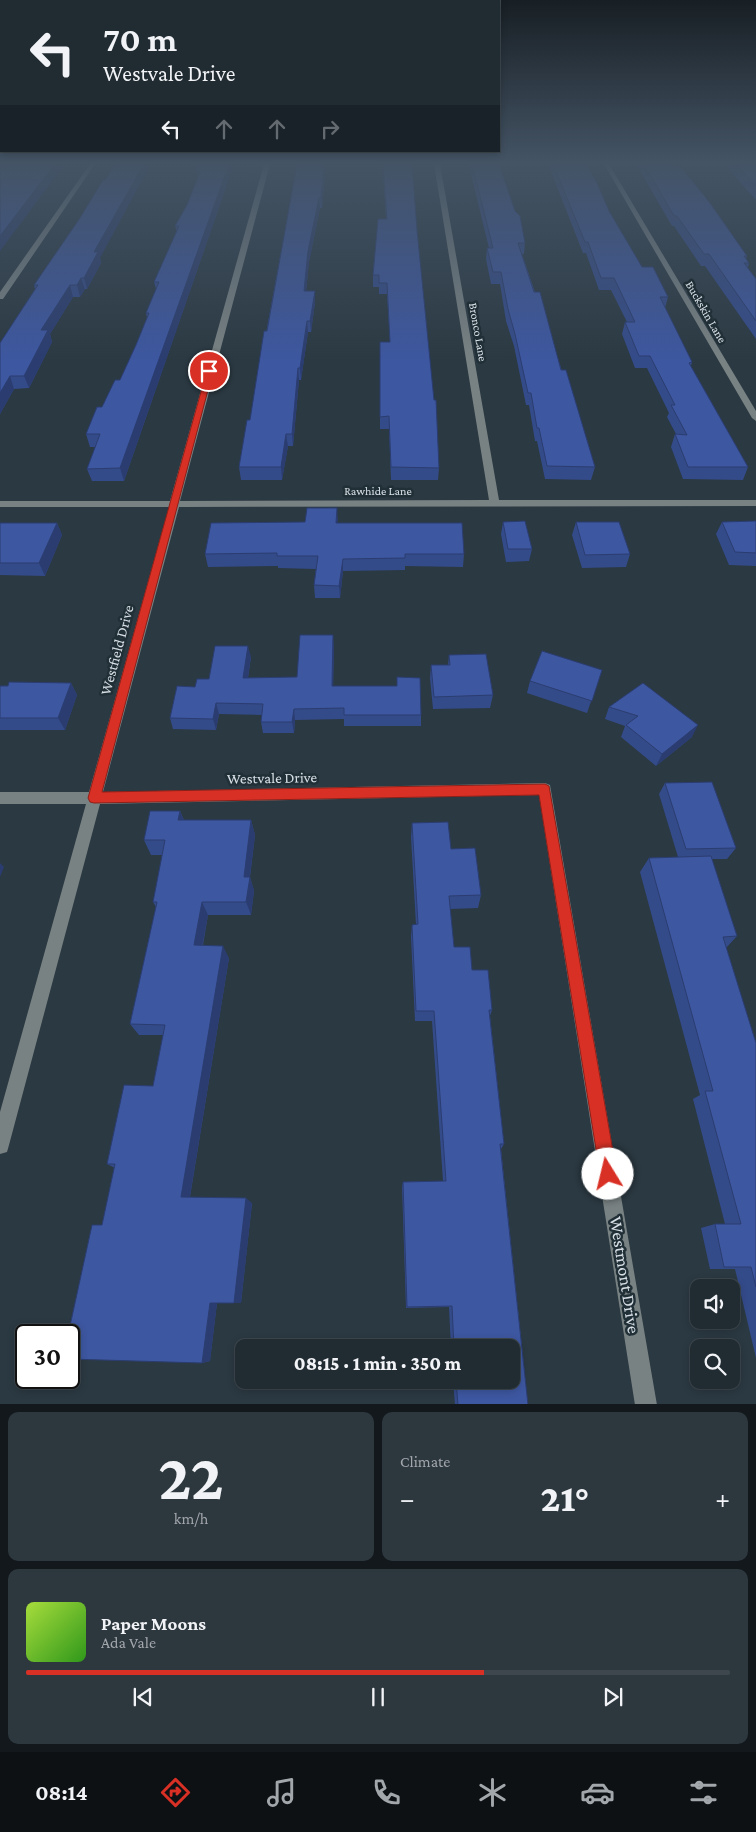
<!DOCTYPE html>
<meta charset="utf-8">
<style>
:root{--surface:#202b32;--page:#2d373e;--text:#f1f3f6;--muted:#a2a7ac;--line:#3d474d;--accent:#d93025}
body{margin:0;font-family:"Crimson Pro",serif;background:var(--page);color:var(--text);height:100vh;display:flex;flex-direction:column;font-size:19px;white-space:nowrap}
*{box-sizing:border-box;margin:0}
p{font-size:16px;color:var(--muted)}
.icon{flex:none;width:28px;height:28px;fill:none;stroke:currentColor;stroke-width:2;stroke-linecap:round;stroke-linejoin:round}
.map{position:relative;height:1404px;overflow:hidden}
.sheet{display:flex;flex-direction:column;gap:8px;padding:8px;background:#12181c;flex:1}
.sheet>*{flex:none}
.hud{position:absolute;left:0px;top:0px;width:500px;height:152px;box-shadow:0 2px 8px #0003,0 0 0 1px var(--line);background:#202b32;color:var(--text);overflow:hidden}
.fabs{position:absolute;left:690px;top:1279px;display:grid;gap:10px}
.fabs a{display:grid;place-items:center;width:50px;height:50px;border-radius:10px;background:var(--surface);box-shadow:0 2px 8px #0003,0 0 0 1px var(--line);font-size:25px}
.speed{position:absolute;left:15px;top:1324px;display:flex;gap:10px;font-size:25px;font-weight:700;text-align:center}
.speed>*{display:grid;place-content:center;width:65px;height:65px;border-radius:50%;background:var(--surface);box-shadow:0 2px 8px #0003,0 0 0 1px var(--line);line-height:1}
.speed .limit{border:2px solid #111;border-radius:8px;background:#fff;color:#111}
.pin{position:absolute;display:grid;place-items:center;width:42px;height:42px;color:#fff;margin:-21px;border:2px solid #fff;border-radius:50%;box-shadow:0 1px 5px #0007}
.me{position:absolute;width:55px;margin:-28px;rotate:351deg;stroke-linejoin:round;filter:drop-shadow(0 0 4px #0008)}
.turn{display:flex;align-items:center;gap:18px;height:105px;padding:0 20px;font-size:22px}
.turn .icon{width:65px;height:65px;stroke-width:2.5}
.turn b{display:block;font-size:35px;line-height:42px}
.lanes{display:flex;align-items:center;height:48px;padding:0 20px;background:#0003;justify-content:center;gap:25px;direction:ltr}
.lanes .off{opacity:.35}
.big{font-size:38px;font-weight:800;line-height:1.1}
.sheet .widget{flex:1;display:flex;flex-direction:column;justify-content:center;gap:8px;min-width:0;padding:0 18px;border-radius:10px;background:var(--page)}
.sheet .dial{align-items:center;gap:0}
.dial b{font-size:65px;line-height:1}
.song{display:flex;align-items:center;gap:15px}
.cover{width:60px;height:60px;border-radius:8px;background:linear-gradient(135deg,hsl(80 70% 55%),hsl(110 70% 35%))}
.played{height:5px;border-radius:2px;background:linear-gradient(90deg,var(--accent) 65%,var(--line) 65%)}
.keys{display:flex;justify-content:space-around;direction:ltr}
.heat{display:flex;justify-content:space-between;align-items:center;font-size:28px;direction:ltr}
.sheet .tiles{flex:1;display:grid;gap:8px;grid-template-columns:1fr 1fr}
.widget:last-child{grid-column:span 2}
.trip{position:absolute;left:235px;top:1339px;width:285px;height:50px;border-radius:10px;background:var(--surface);box-shadow:0 2px 8px #0003,0 0 0 1px var(--line);font-weight:800;line-height:50px;text-align:center}
.dock{display:flex;height:80px;justify-content:space-around;align-items:center;background:#0d1114;color:var(--muted)}
.dock .icon{width:35px;height:35px}
.dock .on{color:var(--accent)}
.dock b{font-size:22px;color:var(--text)}
.map>svg:first-child{display:block}
.lines{fill:none;stroke-linecap:round;stroke-linejoin:round}
.minor{fill:#798283;fill-rule:evenodd}
.wall{fill:#344b8a}
.shaded-wall{fill:#2b3d70}
.building{fill:#3d57a0;stroke:#2b3d70}
.route{fill:#d93025;stroke:#8d1f18}
.labels{text-anchor:middle;dominant-baseline:central;stroke-width:5;stroke-linejoin:round;paint-order:stroke}
.far-street-label{font-size:12px;fill:#d8e0e6;stroke:#212f37}
.street-label{font-size:15px;fill:#d8e0e6;stroke:#212f37}
.near-street-label{font-size:18px;fill:#d8e0e6;stroke:#212f37}
</style>
<div class="map">
<svg width="756" height="1405" viewBox="0 0 756 1405">
<rect width="100%" height="100%" fill="#2b3942"/>
<g class="lines">
<path class="minor" d="M90,164H95L3,299H0V292Z
M264,164H270L180,501L489,500L434,164H440L499,500H756V506L179,507L103,792L545,783L550,785L657,1405H635L539,795L100,804L9,1145L7,1152L0,1154V1112L86,804H0V792H89L169,507H0V501H170Z
M604,164H609L756,411V421L752,418Z"/>
</g>
<path class="wall" d="M195,164H234L124,481H92L87,469L96,447H90L86,434L102,407L120,380L136,345L147,318L146,313L156,289L154,282L177,232L175,226L187,205L198,177L197,173H196Z
M297,164H326L322,208H320L309,262L306,291L315,302L311,332H308L301,380H299L293,446H288L282,480H241L239,467L250,420Z
M383,164L417,230L439,468L438,480H391L389,429H380V342H390L387,294H379V287H373V275L386,219L383,176Z
M470,164H499L525,243L524,254H522L595,467L591,480L545,479L537,441H535L529,405H526L514,346L506,321L500,284H491L486,259L487,248H489L470,170Z
M548,164H586L609,211L642,267L668,297L665,308L692,362L691,366L748,467L743,480L683,479L671,447L675,434H676L667,417L669,413L647,368H635L622,334L625,322H627L611,290H599L586,253H583Z
M636,164H670L747,256L746,259L749,263L748,268L756,279V339L705,266H701L674,226H672Z
M729,164H756V200L728,169Z
M100,258L101,263L87,289H85L80,297H73L50,334L52,342L29,388L14,389L0,414V343L35,289L34,285Z
M337,508V523L464,554L463,567L405,566V570L343,571L340,598H315L314,585L316,569L278,568V566L208,567L205,554L305,522Z
M756,521V566L729,565L716,534L722,522Z
M503,522L532,549L529,561L506,562L501,534Z
M576,522L630,554L626,567L582,568L572,535Z
M0,523H57L62,535L45,576L0,575Z
M334,646L333,686H397V677L421,715V726H344V719L295,720L294,733H263L261,722L262,715L219,714L216,730L173,729L170,718L195,687L251,657L248,678L297,677Z
M449,655L493,695L490,708L433,709L430,678L431,665H448Z
M602,670L587,713L527,693L530,681Z
M71,683L77,695L65,730H0V686Z
M643,683L692,737L656,766L621,737L625,726L605,719L609,707Z
M665,783L736,848L727,859H712L737,936L726,948L756,1043V1358L735,1269H710L701,1228L715,1224H725L693,1099L700,1095L640,872L649,858L678,857L659,794Z
M180,811L184,820H251L255,835L250,877L254,891L251,915H208L203,945L229,958L190,1197L252,1203L241,1303H217L210,1361L202,1363L102,1225L115,1168L107,1164L153,1086L163,1035H139L130,1024L156,907L153,902L163,855H151L144,840Z
M412,823L451,849L481,895L478,908L450,909L454,947L472,970L492,1010L490,1016L504,1144L501,1149L528,1405H455L453,1380H511V1348H451L449,1307L406,1308L402,1187L403,1182L443,1181L432,1021H415L411,937L412,925H416L411,837Z"/>
<path class="shaded-wall" d="M55,164H65L0,251V236Z
M144,164H151L100,258L101,263L87,289L84,278L94,252Z
M229,164H234L124,481L120,468Z
M324,164H326L322,208L321,198Z
M319,198L320,208L309,262L305,302L304,291L308,251Z
M81,278L85,289L80,297L77,285Z
M70,285L73,297L50,334L52,342L29,388L24,376L41,330Z
M315,291V302L311,332L310,321Z
M307,321L308,332L301,380L300,368Z
M298,368L299,380L293,446L292,434Z
M10,376L14,389L0,414V393Z
M286,434L288,446L282,480L281,467Z
M337,508L338,521L336,536V523Z
M57,523L62,535L45,576L39,563Z
M343,559V571L340,598L339,586Z
M333,635L334,646L333,697L332,686Z
M248,646L251,657L246,690L243,678Z
M71,683L77,695L65,730L58,718Z
M216,703L219,714L216,730L213,719Z
M294,709L295,720L294,733L292,722Z
M698,725L692,737L656,766L662,754Z
M180,811L186,826L178,820Z
M251,820L255,835L248,891L244,877Z
M0,863L4,867L0,877Z
M250,877L254,891L251,915L246,902Z
M202,902L208,915L200,958L194,945Z
M223,946L229,958L189,1202L181,1197Z
M246,1198L252,1203L241,1303H234Z
M210,1303H217L210,1361L202,1363Z"/>
<path class="building" d="M0,164H55L0,236Z
M115,164H144L94,252H98L84,278H81L77,285H70L41,330H48L24,376H10L0,393V343L38,285H34L80,218L103,180H105Z
M200,164H229L120,468L87,469L100,434H86L97,407H102L115,380H120L136,345L149,313H146L159,282H154L179,226H175L187,205L200,172H197Z
M297,164H324L321,198H319L308,251L304,291H315L310,321H307L300,368H298L292,434H286L281,467H239L247,420H250L264,331H267Z
M383,164H412L417,230L434,400H436L439,468L391,467L389,416L380,417V342H390L387,283H379V275H373L378,219H387Z
M472,164H499L515,211L520,216L525,243H518L534,292H540L561,370H566L595,467L547,466L539,428H537L531,393H528L515,334L508,309L501,272H493L487,248H493Z
M553,164H586L597,183L609,211L642,267H653L668,297H660L692,362L689,363L748,467H688L675,434L687,435L671,405H675L650,356H639L625,322H635L614,278H601L588,242H585Z
M644,164H670L673,167H681L710,203L747,256H744L749,263H744L756,279V321L709,254H704L677,216H674Z
M736,164H756V186Z
M307,508H337L336,523H462L464,554H405V558L343,559L339,586L314,585L318,556H277V553L205,554L211,523L305,522Z
M525,521L532,549H508L503,522Z
M756,521V553L735,552L722,522Z
M576,522H619L630,554L585,555Z
M0,523H57L39,563H0Z
M300,635H333L332,686H397V677L420,678L421,715H344V708L294,709L292,722H261L263,704L216,703L213,719L170,718L177,686L195,687L197,679H209L215,646H248L243,678L297,677Z
M542,651L602,670L592,701L530,681Z
M486,654L493,695L434,697L431,665H450L449,655Z
M9,682L71,683L58,718H0V686H8Z
M643,683L698,725L662,754L626,725L638,716L609,707Z
M712,782L736,848L686,849L665,783Z
M150,811H180L178,820H251L244,877H250L246,902H202L194,945L223,946L181,1197L246,1198L234,1303H210L202,1363L69,1359V1335H68L92,1225H102L115,1164H107L124,1085L153,1086L165,1025L130,1024L157,902H153L165,840H144Z
M448,822L451,849L475,848L481,895L449,896L454,947H470L472,970H488L492,1010H489L504,1144H500L528,1405H458L456,1380H511V1348H454L452,1306L407,1307L403,1182L446,1181L434,1011H416L412,925L418,924L412,823Z
M711,856L737,936L723,937L756,1043V1287L751,1267H724L715,1224H741L705,1091H713L649,858Z"/>
<linearGradient id="sky" x2="0" y2="1"><stop stop-color="#181f24"/><stop offset="0.45" stop-color="#445465"/><stop offset="1" stop-color="#445465" stop-opacity="0"/></linearGradient>
<rect width="756" height="361" fill="url(#sky)"/>
<path class="route" d="M207,370L213,371L102,792L545,784L549,786L617,1174L614,1180L608,1182L602,1180L600,1174L539,795L94,803L90,802L88,798Z"/>
<g class="labels">
<g class="far-street-label">
<text transform="translate(706 312) rotate(60)">Buckskin Lane</text>
<text transform="translate(478 332) rotate(80)">Bronco Lane</text>
<text x="378" y="491">Rawhide Lane</text>
</g>
<g class="street-label">
<text transform="translate(117 650) rotate(-75)">Westfield Drive</text>
<text transform="translate(272 778) rotate(-1)">Westvale Drive</text>
</g>
<g class="near-street-label">
<text transform="translate(625 1275) rotate(81)">Westmont Drive</text>
</g>
</g>
</svg>
<div class="fabs">
<a><svg class="icon" aria-label="sound" viewBox="0 0 24 24"><path d="M4 9h4l5-4v14l-5-4H4zM17 9q2 3 0 6"/></svg></a>
<a><svg class="icon" aria-label="search" viewBox="0 0 24 24"><circle cx="10" cy="10" r="6"/><path d="M15 15l6 6"/></svg></a>
</div>
<div class="speed"><div class="limit">30</div></div>
<div class="pin" style="left:209px;top:371px;background:#d93025"><svg class="icon" aria-label="arrive" viewBox="0 0 24 24"><path d="M6 21V4h12l-3 4 3 4H6"/></svg></div>
<svg class="me" style="left:608px;top:1174px" viewBox="-20 -20 40 40"><circle r="19" fill="#fff"/><path d="M0-13L10 11 0 6-10 11z" fill="#d93025"/></svg>
<div class="trip">08:15 · 1 min · 350 m</div>
<div class="hud">
<div class="turn"><svg class="icon" aria-label="left" viewBox="0 0 24 24"><path d="M17 20v-9H6M10 6l-5 5 5 5"/></svg><div><b>70 m</b>Westvale Drive</div></div>
<div class="lanes"><svg class="icon" aria-label="left" viewBox="0 0 24 24"><path d="M17 20v-9H6M10 6l-5 5 5 5"/></svg><svg class="icon off" aria-label="ahead" viewBox="0 0 24 24"><path d="M12 20V5M6 11l6-6 6 6"/></svg><svg class="icon off" aria-label="ahead" viewBox="0 0 24 24"><path d="M12 20V5M6 11l6-6 6 6"/></svg><svg class="icon off" aria-label="right" viewBox="0 0 24 24"><path d="M7 20v-9h11M14 6l5 5-5 5"/></svg></div>
</div>
</div>
<section class="sheet">
<div class="tiles">
<div class="widget dial"><b>22</b><p>km/h</p></div>
<div class="widget"><p>Climate</p>
<div class="heat"><a>−</a><b class="big">21°</b><a>+</a></div>
</div>
<div class="widget">
<div class="song"><i class="cover"></i><div><b>Paper Moons</b><p>Ada Vale</p></div></div>
<div class="played"></div>
<div class="keys"><svg class="icon" aria-label="previous" viewBox="0 0 24 24"><path d="M18 5L8 12l10 7zM5 5v14"/></svg><svg class="icon" aria-label="pause" viewBox="0 0 24 24"><path d="M8 5v14M16 5v14"/></svg><svg class="icon" aria-label="next" viewBox="0 0 24 24"><path d="M6 5l10 7-10 7zM19 5v14"/></svg></div>
</div>
</div>
</section>
<nav class="dock">
<b>08:14</b>
<svg class="icon on" aria-label="directions" viewBox="0 0 24 24"><path d="M12 3l9 9-9 9-9-9zM9 14v-3h6M13 9l2 2-2 2"/></svg>
<svg class="icon" aria-label="music" viewBox="0 0 24 24"><path d="M9 18V5l10-2v13"/><circle cx="6" cy="18" r="3"/><circle cx="16" cy="16" r="3"/></svg>
<svg class="icon" aria-label="phone" viewBox="0 0 24 24"><path d="M5 4h4l2 5-3 2q2 4 5 5l2-3 5 2v4C11 20 4 13 5 4z"/></svg>
<svg class="icon" aria-label="climate" viewBox="0 0 24 24"><path d="M12 3v18M4 7l16 10M4 17L20 7"/></svg>
<svg class="icon" aria-label="car" viewBox="0 0 24 24"><path d="M5 17H2v-5l4-1 3-4h7l3 4 3 1v5h-3M9 17h6M6 11h13"/><circle cx="7" cy="17" r="2"/><circle cx="17" cy="17" r="2"/></svg>
<svg class="icon" aria-label="filters" viewBox="0 0 24 24"><path d="M4 7h16M4 17h16"/><circle cx="9" cy="7" r="2"/><circle cx="15" cy="17" r="2"/></svg>
</nav>
